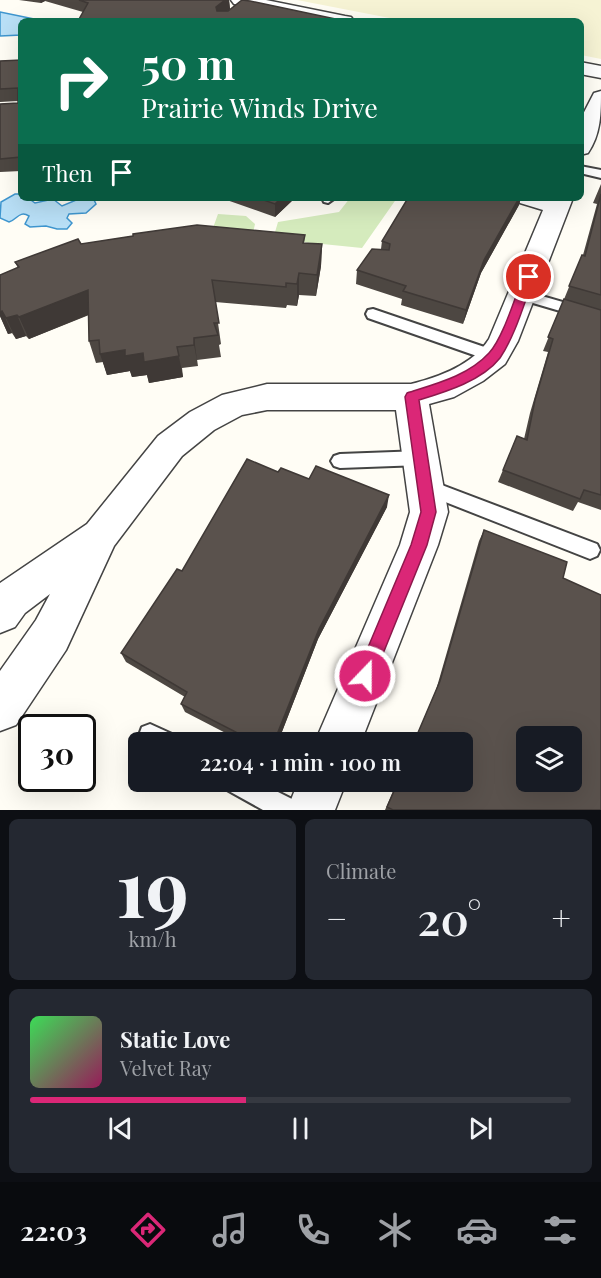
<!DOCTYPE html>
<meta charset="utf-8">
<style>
:root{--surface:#171b24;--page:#242831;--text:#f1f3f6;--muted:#9ea1a6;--line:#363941;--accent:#db2777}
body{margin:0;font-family:"Playfair Display",serif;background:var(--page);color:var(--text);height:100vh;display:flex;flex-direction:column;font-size:22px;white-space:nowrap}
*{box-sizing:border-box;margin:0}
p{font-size:20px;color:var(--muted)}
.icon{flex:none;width:33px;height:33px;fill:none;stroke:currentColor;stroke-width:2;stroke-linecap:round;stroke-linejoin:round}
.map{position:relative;height:810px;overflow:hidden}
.sheet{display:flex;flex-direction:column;gap:9px;padding:9px;background:#0d0f14;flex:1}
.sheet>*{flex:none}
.hud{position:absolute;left:18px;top:18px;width:566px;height:183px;border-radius:9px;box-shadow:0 6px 24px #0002;background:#0b6e4f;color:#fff;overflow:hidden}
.fabs{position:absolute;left:516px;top:726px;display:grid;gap:12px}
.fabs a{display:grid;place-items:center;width:66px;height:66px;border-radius:9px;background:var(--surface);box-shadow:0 6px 24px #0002;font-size:30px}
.speed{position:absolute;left:18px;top:714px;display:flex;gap:12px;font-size:30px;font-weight:700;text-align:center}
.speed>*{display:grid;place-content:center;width:78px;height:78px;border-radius:50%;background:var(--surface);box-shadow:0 6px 24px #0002;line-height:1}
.speed .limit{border:3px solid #111;border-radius:9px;background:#fff;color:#111}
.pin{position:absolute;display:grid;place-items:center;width:51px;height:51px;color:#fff;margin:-26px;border:3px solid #fff;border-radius:50%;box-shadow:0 2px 6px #0007}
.me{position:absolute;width:66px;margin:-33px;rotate:22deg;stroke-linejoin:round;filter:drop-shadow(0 0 4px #0008)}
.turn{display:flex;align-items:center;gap:21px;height:126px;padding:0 24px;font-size:27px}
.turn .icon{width:78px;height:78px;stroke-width:2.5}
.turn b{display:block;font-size:42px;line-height:51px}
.then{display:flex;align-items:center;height:57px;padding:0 24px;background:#0003;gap:12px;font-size:22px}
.big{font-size:45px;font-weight:600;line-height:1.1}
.sheet .widget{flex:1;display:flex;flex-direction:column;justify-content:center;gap:9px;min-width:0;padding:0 21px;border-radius:9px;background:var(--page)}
.sheet .dial{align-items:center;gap:0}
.dial b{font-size:78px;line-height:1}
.song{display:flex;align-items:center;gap:18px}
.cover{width:72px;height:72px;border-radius:9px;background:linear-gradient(135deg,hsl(130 70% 55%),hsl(330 70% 35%))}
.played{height:6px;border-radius:3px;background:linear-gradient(90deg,var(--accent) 40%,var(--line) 40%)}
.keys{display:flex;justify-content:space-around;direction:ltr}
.heat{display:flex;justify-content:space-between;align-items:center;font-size:33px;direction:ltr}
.sheet .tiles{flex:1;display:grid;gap:9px;grid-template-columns:1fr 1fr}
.widget:last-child{grid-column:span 2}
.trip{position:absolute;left:128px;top:732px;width:345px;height:60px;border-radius:9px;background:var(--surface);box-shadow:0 6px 24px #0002;font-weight:600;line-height:60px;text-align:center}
.dock{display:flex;height:96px;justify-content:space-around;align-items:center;background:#090b0e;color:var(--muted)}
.dock .icon{width:42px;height:42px}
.dock .current{color:var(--accent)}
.dock b{font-size:27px;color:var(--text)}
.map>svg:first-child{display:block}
.farmland{fill:#f6f3d4}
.green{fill:#d5ebbd}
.water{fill:#b9e0f7;stroke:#3f96cf;stroke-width:1.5}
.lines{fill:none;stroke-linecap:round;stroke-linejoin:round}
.lane-casing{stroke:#444;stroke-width:4}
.street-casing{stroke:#444;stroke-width:3}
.lane{fill:#fff;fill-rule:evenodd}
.street{fill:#fff;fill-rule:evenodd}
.wall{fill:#4d4742}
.shaded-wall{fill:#3f3936}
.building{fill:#5a524d;stroke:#3f3936;stroke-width:1.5;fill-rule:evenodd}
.route{fill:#db2777;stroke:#8e194d;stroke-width:1.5}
</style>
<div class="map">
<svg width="601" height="810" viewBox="0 0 601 810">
<rect width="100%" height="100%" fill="#fffdf5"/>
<path class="farmland" d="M297,0H601V59L581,55L580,21H405Z"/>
<path class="green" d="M350,198H397L362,248L273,239L278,222L339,212Z
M218,214L246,216L255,224L253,233L209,239Z"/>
<path class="water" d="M0,12L39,20L42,21H21V35L0,36Z
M15,194H21V198H28L35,203L53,199L62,206L81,198L94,200L96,204L86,213L69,214L67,218L72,223L67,229H57L46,226L30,227L25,224L29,216C19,210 17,220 9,222L0,218L1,202Z"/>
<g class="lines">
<defs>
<path id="lane" d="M580,166L601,170V178L580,173Z
M322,198H335L328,203L324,202Z
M521,290L601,313V323L516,298L514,295L516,292Z
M373,309L499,352L502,356L499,360L494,362L368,318L366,314L368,310Z
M421,451L427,453L430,458L427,463L421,465L340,468L334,466L331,461L334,456L340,454Z
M426,479L597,544L600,550L597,556L590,559L420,492L417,487L420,482Z
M150,724L172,734L175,742H142L139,735L142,727Z
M223,782H258L296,801L299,810H263L227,790Z"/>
<path id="street" d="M231,0H266L345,16L351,17L354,21H318L240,5L234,4Z
M580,62L601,66V78L580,74Z
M601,91C601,113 601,134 588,153L580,155V120L594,93Z
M517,198H573L518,341L505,364L483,381L454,397L429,404L448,512L438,545L361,742H315L400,545L410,512L396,410H267L242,415L214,430L182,456L114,546L66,650L16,725L0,731V671L36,620L50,594L25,613L15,627L0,633V583L87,524L158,436L190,412L222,395L267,384H411C439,377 473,365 489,339L543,210L520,203Z
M298,782H346L335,810H287Z"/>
</defs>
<use href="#lane" class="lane-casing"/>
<use href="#street" class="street-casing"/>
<use href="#lane" class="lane"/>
<use href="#street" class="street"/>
</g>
<path class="wall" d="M19,0H229L230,9L227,11L345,21L83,12L45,1L41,3Z
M21,60V171L0,172V104L18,103V101L0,102V61Z
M601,184V510L578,502L573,511L498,482L517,436L524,439L530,413L548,352L543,351L582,255H583L597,204L593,203Z
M221,198H295L275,217Z
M519,205L481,273L463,324L401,305L402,299L356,284L357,270L381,249L382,241Z
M305,235L304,243L322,244L321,266L316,296L299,295L297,306L287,305L286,308L215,302L221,344L219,345L221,357L197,360L198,366L182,368L183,377L149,383L147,375L132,377L130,371L107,375L103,362L96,363L89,341V315L29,339L26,336L16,339L12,333L8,334L0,316V275L18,268L15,262L81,244Z
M278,472L309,479L387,507L318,639L278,742H243L185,712L181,704L185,697L126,662L121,653L182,571Z
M484,530L563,578L601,810H385L397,782H462V742H414L436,690L479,541Z"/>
<path class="shaded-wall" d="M40,0H45V1L41,3Z
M225,0H229L230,9L217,19L216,7Z
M281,198H295L275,217V204Z
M519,198H521L519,205L481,273L463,324L466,310L484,260Z
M322,244L321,266L316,296L317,275Z
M299,273V295L297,306V284Z
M88,290L95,312L29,339L19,317Z
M2,311L12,333L8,334L0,316V312Z
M17,315L26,336L16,339L6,318Z
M194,338L197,360L198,366L194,345Z
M177,347L183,377L149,383L147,375L132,377L130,371L107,375L100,354L125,350L143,353Z
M389,495L387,507L318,639L278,742H274L319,629Z"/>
<path class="building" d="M79,0H225L216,7L217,11H228L242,0L250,1L345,21H78L88,3Z
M21,60V157L0,159V104L18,103V88L0,89V61Z
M601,194V295L569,286L582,255L585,256Z
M258,198H281L275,204Z
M408,198H519L484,260L466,310L403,291L406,286L357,270L372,249L389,250L390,244L382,241Z
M197,225L305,235L303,243L322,244L317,275L299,273L297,284L286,283V287L212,280L219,323H214L218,335L194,338V345L177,347L179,356L144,362L143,353L125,356V350L100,354L99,340L89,341L88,290L19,317L17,315L6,318L2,311L0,312V275L19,267L15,262L78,239L81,244L133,236V234Z
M564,299L601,310V495L584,490L580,499L503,470L517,436L527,440L535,400L553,339L548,337Z
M247,459L278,472L281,468L309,479L316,466L389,495L319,629L274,742H255L181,704L187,692L121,653L177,569L182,571Z
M484,530L567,562L563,578L601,595V810H393L387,807L398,782H462V742H414L440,681ZM526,736H572V782H526Z"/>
<path class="route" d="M529,273L534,277C524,303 516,334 500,358C482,381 445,392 419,400L436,512L427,545L374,676L371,683L365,685L359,683L356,676L411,545L421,512L405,397L407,393C435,384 468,376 489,353C503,338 515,297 523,277Z"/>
</svg>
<div class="fabs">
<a><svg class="icon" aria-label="layers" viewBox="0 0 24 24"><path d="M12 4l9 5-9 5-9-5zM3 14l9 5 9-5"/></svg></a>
</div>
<div class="speed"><div class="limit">30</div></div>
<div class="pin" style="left:529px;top:277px;background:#d93025"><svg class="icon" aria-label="arrive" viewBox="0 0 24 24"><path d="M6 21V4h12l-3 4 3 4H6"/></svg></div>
<svg class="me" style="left:365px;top:676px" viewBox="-20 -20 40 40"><circle r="17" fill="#db2777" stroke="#fff" stroke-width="3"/><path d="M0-11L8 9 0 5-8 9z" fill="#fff"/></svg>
<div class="trip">22:04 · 1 min · 100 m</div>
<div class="hud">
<div class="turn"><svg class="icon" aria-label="right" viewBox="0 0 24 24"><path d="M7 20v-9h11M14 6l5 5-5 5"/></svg><div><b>50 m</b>Prairie Winds Drive</div></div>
<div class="then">Then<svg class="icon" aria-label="arrive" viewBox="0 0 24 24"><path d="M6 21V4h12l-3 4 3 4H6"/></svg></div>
</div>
</div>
<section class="sheet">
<div class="tiles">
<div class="widget dial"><b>19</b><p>km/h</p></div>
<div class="widget"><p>Climate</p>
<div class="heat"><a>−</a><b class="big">20°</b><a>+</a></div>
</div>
<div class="widget">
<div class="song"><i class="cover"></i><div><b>Static Love</b><p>Velvet Ray</p></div></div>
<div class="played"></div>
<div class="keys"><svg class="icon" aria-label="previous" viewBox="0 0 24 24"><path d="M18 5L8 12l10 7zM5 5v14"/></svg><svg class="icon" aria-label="pause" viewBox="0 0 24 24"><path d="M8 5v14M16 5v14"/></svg><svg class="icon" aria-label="next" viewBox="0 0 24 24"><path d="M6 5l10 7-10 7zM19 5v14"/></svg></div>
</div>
</div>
</section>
<nav class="dock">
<b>22:03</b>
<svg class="icon current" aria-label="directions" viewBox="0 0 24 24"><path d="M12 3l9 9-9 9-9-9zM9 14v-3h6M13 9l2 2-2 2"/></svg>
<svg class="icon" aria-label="music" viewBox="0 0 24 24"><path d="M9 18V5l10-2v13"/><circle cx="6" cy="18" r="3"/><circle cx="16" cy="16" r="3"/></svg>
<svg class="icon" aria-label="phone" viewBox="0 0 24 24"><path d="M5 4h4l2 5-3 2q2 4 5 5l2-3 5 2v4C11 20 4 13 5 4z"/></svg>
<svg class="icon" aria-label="climate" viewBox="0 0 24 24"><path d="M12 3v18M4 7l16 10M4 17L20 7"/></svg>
<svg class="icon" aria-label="car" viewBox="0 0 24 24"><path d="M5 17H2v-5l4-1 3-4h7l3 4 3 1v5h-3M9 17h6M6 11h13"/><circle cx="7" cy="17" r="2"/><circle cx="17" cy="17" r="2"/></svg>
<svg class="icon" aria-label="filters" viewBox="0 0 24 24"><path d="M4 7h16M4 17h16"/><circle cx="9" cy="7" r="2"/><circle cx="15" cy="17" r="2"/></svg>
</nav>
